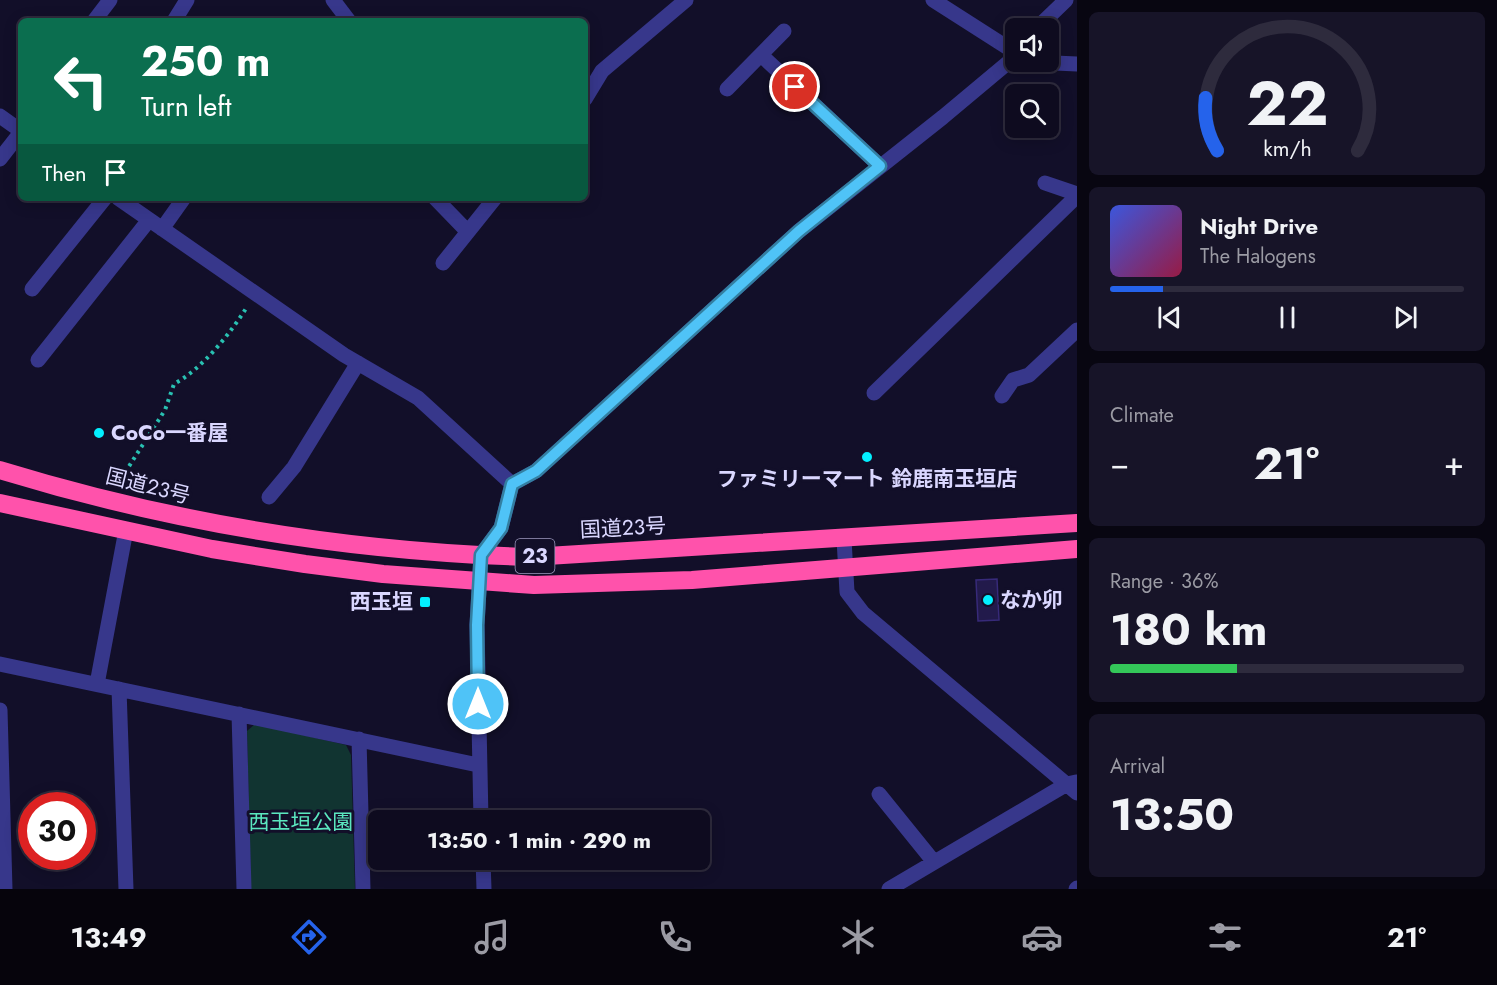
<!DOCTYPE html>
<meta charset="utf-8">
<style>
:root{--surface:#0e0b1f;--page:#171428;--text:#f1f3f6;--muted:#9b9ba4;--line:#2e2b3d;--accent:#2563eb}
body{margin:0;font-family:Jost,"Noto Sans JP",sans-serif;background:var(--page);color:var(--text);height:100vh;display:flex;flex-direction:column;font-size:22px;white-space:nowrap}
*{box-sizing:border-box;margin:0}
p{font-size:20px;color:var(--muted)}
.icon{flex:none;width:33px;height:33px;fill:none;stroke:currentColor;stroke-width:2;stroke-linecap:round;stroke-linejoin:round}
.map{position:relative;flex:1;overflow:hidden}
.details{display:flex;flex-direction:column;gap:12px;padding:12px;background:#080611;width:420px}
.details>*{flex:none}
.guide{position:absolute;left:18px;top:18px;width:570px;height:183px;border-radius:9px;box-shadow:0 3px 15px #0003,0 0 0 2px var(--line);background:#0b6e4f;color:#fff;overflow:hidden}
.fabs{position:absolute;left:1005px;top:18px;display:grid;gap:12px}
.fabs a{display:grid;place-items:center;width:54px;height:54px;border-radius:9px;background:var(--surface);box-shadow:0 3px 15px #0003,0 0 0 2px var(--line);font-size:30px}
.speed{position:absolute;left:18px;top:792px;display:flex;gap:12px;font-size:30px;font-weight:700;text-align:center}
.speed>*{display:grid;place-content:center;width:78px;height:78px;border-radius:50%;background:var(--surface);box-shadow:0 3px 15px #0003,0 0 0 2px var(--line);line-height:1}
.speed .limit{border:9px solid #d22;background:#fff;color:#111}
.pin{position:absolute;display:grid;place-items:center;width:51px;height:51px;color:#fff;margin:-26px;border:3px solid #fff;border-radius:50%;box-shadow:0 2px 6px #0007}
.me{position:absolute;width:66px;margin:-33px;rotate:0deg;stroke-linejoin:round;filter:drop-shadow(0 0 4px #0008)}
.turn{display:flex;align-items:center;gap:21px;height:126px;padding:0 24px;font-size:27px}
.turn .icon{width:78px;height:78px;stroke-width:2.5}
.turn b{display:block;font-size:42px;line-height:51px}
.then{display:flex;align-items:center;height:57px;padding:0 24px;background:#0003;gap:12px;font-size:22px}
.big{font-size:45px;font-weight:700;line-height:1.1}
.details .widget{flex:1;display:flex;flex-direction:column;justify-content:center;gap:9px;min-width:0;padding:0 21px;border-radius:9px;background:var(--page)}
.details .dial{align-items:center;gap:0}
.dial svg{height:156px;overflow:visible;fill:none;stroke:var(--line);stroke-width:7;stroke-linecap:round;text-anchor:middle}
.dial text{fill:var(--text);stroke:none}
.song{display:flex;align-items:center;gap:18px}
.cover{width:72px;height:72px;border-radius:9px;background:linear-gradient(135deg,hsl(230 70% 55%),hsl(340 70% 35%))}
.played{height:6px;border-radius:3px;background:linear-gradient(90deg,var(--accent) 15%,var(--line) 15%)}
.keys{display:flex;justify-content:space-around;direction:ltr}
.heat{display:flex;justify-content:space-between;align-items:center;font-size:33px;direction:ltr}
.charge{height:9px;border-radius:4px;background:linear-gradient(90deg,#34c759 36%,var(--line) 0)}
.trip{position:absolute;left:368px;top:810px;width:342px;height:60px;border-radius:9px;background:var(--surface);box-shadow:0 3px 15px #0003,0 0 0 2px var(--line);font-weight:700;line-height:60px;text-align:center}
.tabs{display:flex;height:96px;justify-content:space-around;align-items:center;background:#06040c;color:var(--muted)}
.tabs .icon{width:42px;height:42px}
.tabs .on{color:var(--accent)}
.tabs b{font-size:27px;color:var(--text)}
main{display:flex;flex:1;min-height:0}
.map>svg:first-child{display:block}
.green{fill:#113431}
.building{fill:#221a4b;stroke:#372a79;stroke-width:1.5}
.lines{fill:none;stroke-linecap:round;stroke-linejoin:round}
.path{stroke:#29c1b2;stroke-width:4;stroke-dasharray:3 4.5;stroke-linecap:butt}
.minor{stroke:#37378b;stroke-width:15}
.highway{stroke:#ff52ab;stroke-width:18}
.route-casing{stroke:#337fa1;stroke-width:15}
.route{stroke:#4fc3f7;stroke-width:10}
.poi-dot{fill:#03efff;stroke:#120f29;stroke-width:2}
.labels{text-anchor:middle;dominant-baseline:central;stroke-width:6;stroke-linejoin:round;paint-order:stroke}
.shield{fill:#120f29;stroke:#9e9bbf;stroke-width:1.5}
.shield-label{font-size:20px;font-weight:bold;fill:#dad7ff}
.poi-label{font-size:21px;font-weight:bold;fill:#dad7ff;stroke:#120f29;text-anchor:start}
.street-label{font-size:21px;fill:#dad7ff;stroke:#120f29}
.park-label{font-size:21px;fill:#5be7bf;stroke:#120f29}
</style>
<main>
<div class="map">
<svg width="1077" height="889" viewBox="0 0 1077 889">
<rect width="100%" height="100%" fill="#120f29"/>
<path class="green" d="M255,724L346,745L351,755L355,889H251L247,731Z"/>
<path class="building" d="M997,579L999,620L978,621L976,580Z"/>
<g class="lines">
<path class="path" d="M117,485L165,410L174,384C203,368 229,335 247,307"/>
<path class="minor" d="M333,0L349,21
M933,0L1016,53
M94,21L110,0
M174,21L187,0
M1037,28L1066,0
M761,55L880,166
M1033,62L1077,64
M727,89L784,31
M585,99L602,71L686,0
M0,116L21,131
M0,159L21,132
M1045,183L1077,194
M118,198L344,355L418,398L512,484
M435,198L466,230
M162,229L184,198
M443,263L495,198
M32,289L105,198
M38,360L149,220
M874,393L1077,196
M1002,396L1013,380L1029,375L1077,330
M269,497L294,467L358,363
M844,539L847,592L863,613L1077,793
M0,664L478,765
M97,684L126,530
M119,689L126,889
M0,710L5,889
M239,714L244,889
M359,739L363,889
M879,794L934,862
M481,820L477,625L481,555L501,528L512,484L536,471L799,231L943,117L1016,56
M483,860L484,889
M889,889L1067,784L1076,782
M1076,889L1077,888"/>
<path class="highway" d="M0,470C173,523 350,552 531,557L1077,523
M0,503L212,549L305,564L383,574L534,585L692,580L1077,549"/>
</g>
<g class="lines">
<defs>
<path id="route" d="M478,704L477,625L481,555L501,528L512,484L536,471L799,231L880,166L795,87"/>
</defs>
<use href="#route" class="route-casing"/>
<use href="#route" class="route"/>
</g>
<g class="poi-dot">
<circle cx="99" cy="433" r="6"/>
<circle cx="867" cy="457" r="6"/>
<circle cx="988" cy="600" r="6"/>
<rect x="419" y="596" width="12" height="12" rx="3"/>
</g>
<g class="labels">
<rect class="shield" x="515.5" y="539" width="39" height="34" rx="4.5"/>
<g class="shield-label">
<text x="535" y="556">23</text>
</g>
<g class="poi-label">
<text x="111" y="433">CoCo一番屋</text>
<text x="867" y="479" text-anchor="middle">ファミリーマート 鈴鹿南玉垣店</text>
<text x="1000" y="600">なか卯</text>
<text x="413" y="602" text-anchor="end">西玉垣</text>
</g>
<g class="street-label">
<text transform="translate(148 486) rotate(14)">国道23号</text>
<text transform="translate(623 528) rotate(-3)">国道23号</text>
</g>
<g class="park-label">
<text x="301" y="822">西玉垣公園</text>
</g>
</g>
</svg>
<div class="fabs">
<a><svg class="icon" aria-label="sound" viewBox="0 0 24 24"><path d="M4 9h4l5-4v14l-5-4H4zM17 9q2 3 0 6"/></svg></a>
<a><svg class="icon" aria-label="search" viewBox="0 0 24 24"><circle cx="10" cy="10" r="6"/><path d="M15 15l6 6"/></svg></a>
</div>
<div class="speed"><div class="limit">30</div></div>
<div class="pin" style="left:795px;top:87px;background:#d93025"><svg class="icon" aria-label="arrive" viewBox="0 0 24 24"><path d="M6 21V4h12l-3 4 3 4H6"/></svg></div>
<svg class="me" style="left:478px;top:704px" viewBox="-20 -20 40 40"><circle r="17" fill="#4fc3f7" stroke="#fff" stroke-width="3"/><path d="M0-11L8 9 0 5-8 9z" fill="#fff"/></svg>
<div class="trip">13:50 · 1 min · 290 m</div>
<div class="guide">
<div class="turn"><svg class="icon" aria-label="left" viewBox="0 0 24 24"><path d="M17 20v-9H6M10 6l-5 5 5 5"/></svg><div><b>250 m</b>Turn left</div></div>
<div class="then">Then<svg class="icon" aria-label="arrive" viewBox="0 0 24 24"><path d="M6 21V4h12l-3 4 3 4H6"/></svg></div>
</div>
</div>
<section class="details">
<div class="widget dial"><svg viewBox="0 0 100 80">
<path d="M14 69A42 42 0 1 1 86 69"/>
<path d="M14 69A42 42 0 0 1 8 42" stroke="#2563eb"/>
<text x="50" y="56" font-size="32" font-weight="700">22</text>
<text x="50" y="72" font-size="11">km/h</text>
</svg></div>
<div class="widget">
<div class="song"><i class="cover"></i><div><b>Night Drive</b><p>The Halogens</p></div></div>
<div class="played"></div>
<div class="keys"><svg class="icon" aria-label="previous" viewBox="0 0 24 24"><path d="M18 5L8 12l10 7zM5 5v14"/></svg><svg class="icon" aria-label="pause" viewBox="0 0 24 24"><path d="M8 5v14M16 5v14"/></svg><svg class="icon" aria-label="next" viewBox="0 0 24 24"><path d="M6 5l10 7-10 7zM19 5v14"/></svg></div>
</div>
<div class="widget"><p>Climate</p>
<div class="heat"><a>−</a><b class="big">21°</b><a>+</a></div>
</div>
<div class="widget"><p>Range · 36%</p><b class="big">180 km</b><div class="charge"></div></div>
<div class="widget"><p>Arrival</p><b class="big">13:50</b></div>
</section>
</main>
<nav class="tabs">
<b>13:49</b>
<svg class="icon on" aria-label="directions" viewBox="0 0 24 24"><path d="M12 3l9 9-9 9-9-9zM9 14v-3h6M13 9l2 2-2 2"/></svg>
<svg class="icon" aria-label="music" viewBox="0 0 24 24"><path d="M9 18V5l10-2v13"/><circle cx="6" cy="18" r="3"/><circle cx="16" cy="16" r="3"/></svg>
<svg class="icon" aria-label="phone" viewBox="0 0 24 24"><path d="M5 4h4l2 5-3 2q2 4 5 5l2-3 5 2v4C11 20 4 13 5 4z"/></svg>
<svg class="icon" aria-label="climate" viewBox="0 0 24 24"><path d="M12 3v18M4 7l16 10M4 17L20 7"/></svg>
<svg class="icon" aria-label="car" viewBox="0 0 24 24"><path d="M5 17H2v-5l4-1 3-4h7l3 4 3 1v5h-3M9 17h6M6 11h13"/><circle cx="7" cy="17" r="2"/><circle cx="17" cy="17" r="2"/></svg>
<svg class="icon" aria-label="filters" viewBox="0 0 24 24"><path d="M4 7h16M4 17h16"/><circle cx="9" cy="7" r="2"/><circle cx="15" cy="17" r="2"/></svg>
<b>21°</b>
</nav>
